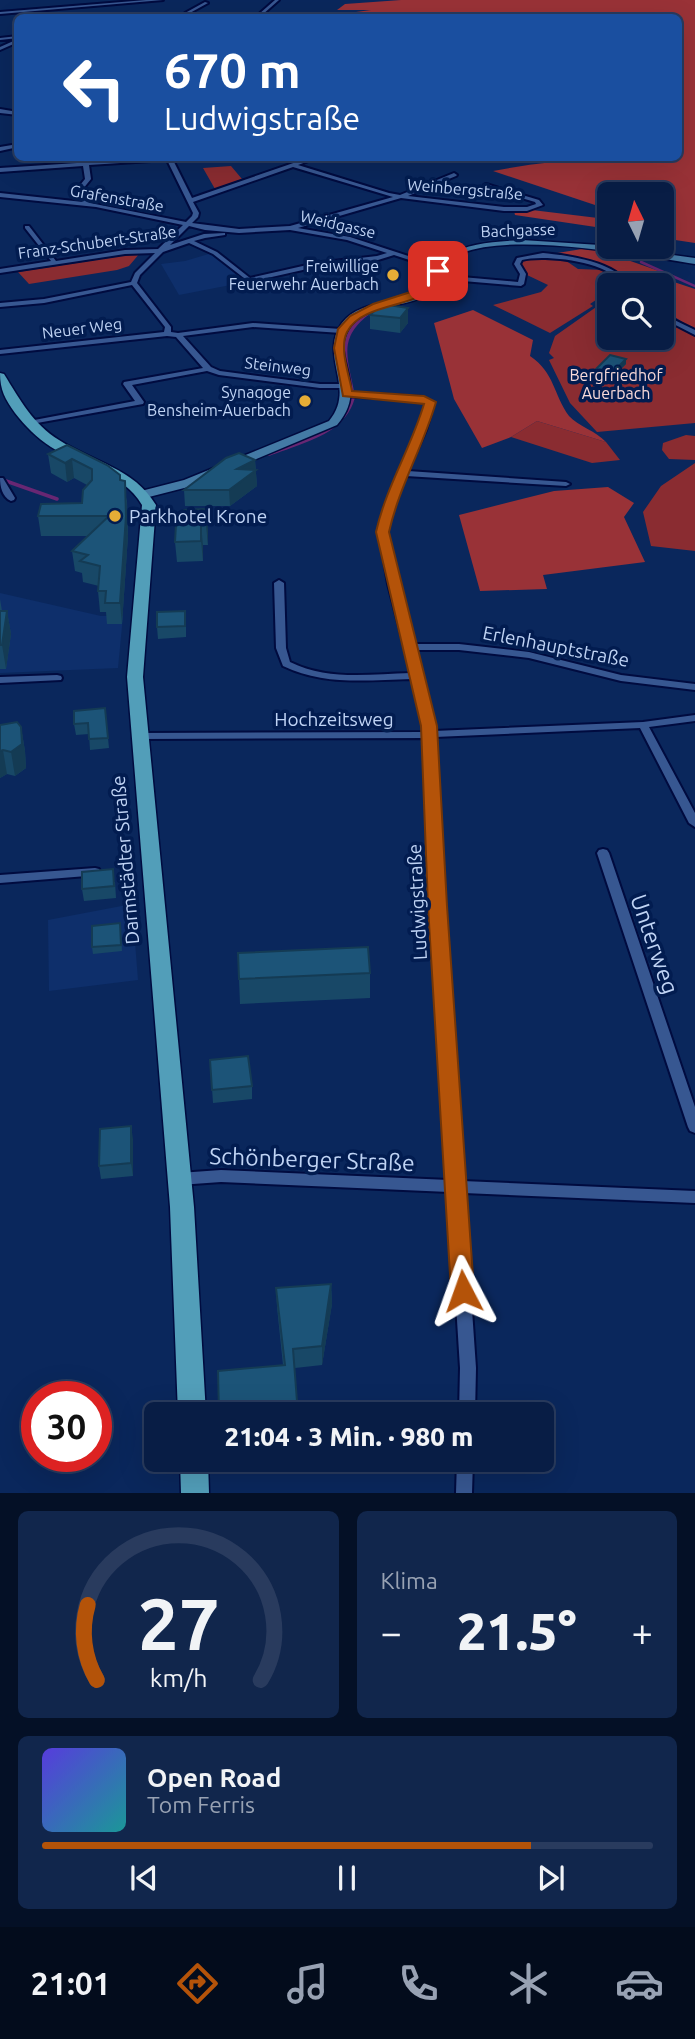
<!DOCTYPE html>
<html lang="de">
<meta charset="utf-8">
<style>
:root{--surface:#081d45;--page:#11264c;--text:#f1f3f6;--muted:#98a2b3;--line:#293b5e;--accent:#b45309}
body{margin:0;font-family:Ubuntu,sans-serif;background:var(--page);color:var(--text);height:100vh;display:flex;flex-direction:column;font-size:26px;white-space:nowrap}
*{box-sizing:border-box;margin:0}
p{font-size:23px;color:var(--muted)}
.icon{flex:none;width:38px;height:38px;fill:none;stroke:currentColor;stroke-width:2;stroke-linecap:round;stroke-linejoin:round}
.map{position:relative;height:1493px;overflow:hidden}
.panel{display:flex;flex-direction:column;gap:18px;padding:18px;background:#041026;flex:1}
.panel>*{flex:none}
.banner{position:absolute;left:14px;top:14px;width:668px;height:147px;border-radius:10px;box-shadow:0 7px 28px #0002,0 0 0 2px var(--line);background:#1a4fa0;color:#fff;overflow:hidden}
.needle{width:46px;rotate:355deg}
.tools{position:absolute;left:597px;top:182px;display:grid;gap:14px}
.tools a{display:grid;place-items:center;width:77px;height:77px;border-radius:10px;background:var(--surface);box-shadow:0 7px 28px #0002,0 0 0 2px var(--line);font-size:35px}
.speed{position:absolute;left:21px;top:1381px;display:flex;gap:14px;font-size:35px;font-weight:700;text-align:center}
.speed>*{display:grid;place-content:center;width:91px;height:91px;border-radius:50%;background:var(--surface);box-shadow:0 7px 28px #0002,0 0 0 2px var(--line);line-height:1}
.speed .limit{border:10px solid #d22;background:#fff;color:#111}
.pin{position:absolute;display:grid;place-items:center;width:60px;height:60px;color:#fff;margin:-30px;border-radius:14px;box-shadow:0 4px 10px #0006}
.me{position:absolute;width:77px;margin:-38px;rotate:356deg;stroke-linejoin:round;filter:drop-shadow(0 0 5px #0008)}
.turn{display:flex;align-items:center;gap:24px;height:147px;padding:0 35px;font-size:32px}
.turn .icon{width:91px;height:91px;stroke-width:2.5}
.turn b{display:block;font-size:49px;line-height:60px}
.big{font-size:52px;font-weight:800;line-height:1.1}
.panel .card{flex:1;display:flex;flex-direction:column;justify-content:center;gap:10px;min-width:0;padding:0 24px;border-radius:10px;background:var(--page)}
.panel .dial{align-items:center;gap:0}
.dial svg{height:182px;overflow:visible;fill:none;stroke:var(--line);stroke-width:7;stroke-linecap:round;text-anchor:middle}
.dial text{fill:var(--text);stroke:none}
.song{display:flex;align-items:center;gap:21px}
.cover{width:84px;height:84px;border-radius:10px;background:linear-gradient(135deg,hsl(250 70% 55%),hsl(180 70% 35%))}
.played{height:7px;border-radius:4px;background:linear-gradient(90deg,var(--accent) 80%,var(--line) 80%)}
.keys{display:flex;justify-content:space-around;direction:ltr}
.heat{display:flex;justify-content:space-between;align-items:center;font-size:38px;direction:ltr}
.panel .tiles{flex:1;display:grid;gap:18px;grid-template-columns:1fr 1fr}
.card:last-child{grid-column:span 2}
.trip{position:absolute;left:144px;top:1402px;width:410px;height:70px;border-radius:10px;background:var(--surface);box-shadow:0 7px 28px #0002,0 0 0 2px var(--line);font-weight:800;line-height:70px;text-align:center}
.tab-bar{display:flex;height:112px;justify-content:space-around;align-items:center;background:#030c1c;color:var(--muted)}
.tab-bar .icon{width:49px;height:49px}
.tab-bar .selected{color:var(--accent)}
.tab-bar b{font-size:32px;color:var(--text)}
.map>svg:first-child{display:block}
.built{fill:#0e2f6b}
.green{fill:#8a2c31}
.forest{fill:#993237}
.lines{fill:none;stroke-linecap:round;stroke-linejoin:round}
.stream-far1{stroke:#682773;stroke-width:2.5}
.stream{stroke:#682773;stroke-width:3.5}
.street-casing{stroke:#000b3f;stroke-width:4}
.secondary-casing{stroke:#000b3f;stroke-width:3}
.primary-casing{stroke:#000b3f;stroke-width:3}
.street{fill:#375791;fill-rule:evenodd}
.secondary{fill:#447aa5;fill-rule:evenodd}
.primary{fill:#529eb9;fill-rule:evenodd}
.wall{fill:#184867}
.shaded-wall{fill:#143b54}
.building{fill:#1c5478;stroke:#143b54;stroke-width:2}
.route{fill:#b45309;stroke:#753606;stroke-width:2}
.poi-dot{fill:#e6ad36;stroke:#021c50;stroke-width:2.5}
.labels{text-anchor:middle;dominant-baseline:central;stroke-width:7;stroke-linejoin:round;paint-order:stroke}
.far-street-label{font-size:16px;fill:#bfd3f4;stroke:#021c50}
.far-poi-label{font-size:16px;fill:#bfd3f4;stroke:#021c50;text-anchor:end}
.far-park-label{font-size:16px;fill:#f8dad9;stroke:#021c50}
.poi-label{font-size:19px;fill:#bfd3f4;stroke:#021c50;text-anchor:start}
.street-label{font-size:19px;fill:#bfd3f4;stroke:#021c50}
.near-street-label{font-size:23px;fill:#bfd3f4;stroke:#021c50}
</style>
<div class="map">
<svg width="695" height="1493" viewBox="0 0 695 1493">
<rect width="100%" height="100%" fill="#0a275c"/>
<path class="built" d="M212,253L246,282L179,295L161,264L185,261Z
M0,593L101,616H123L118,668L0,673Z
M132,904L138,980L49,991L48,920Z"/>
<path class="green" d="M231,166L242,179L215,189L203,168Z
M140,253L129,266L117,270L29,284L18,272Z
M525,258H562L578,269L605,270L615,274L621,283L609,285V291L590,304L593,306L550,333L493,305L541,292L548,285L527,275L520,262Z
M609,298V338H662V318L695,335V423L597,432L570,403L549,360L554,358L549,353L555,336Z
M537,421L606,442L620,460L592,463L511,437Z
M686,435L695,436V460L669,459L662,450L663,443Z
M695,463V551L651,546L643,512L661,486Z"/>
<path class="forest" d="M401,0H695V243L662,238V194H609V229L515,215L514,211L532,210L598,218L607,209L493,171C559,158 612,158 679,158V18L326,16L371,10H337L345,4Z
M582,249L599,250L659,271L665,279L695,289V330L662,309V285H633L606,267L581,258L551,254Z
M473,310L533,340L530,356C555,373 553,394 569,416C578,426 596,431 606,442L537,421L511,437L482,448L454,399L434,323Z
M608,487L634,503L624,517L645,562L543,575L547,589L480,591L459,515L554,491Z"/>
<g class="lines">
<path class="stream-far1" d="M641,262L695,286
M436,288L443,283"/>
<path class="stream" d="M426,294L438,286
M352,390C345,356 337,336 368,313
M269,454C300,442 343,434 353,398
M6,481L57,499"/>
<defs>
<path id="street" d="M146,0H163L0,14V12Z
M275,0H279L262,15L263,18H259V14Z
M205,2L208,3L188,14L189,18H185V13Z
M18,36V38L0,40V38Z
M18,39V42L0,50V47Z
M0,109L18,112V115L0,113Z
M18,144V147L0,151V147Z
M154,158H172L192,198L308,158H314V159L298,165L389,193L400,195L454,173L457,175L456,176L408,196L504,207H527L536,204L535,202L484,187V185L486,184L539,200L543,205L527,211H504L401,198L298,228L350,237L439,266L440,267L437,269L394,255L378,260L316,267L249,282L213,254L189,243L163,252L140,275L137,283L171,327V332L178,333L253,323L341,329L344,331L341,333L253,327L183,336L211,367L220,371L320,384H345L349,386L348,388H320L219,375L207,371L132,385L144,402L143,404L26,425V421H29L135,401L123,384L124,382L203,368L176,337L167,336L0,354V350L164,332L165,327L132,285L44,303L0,307V303L44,299L131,282L135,273L155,253L125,254L0,273V269L51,261L25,228V226H29L56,261L125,250L158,249L183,225L96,207L0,197V193L83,202L72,195L85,179L83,166L0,172V168ZM167,160L193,213L192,216L186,222L90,203L78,195L91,179L89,165ZM293,167L393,197L290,226L239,229L192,223L198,217L199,213L193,202ZM189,226L205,230L239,233L290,230L347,240L387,253L377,256L316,263L250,278L217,252L194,241L205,238L225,235V233L204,234L170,245Z
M543,253C565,255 619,262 627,285H621C612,261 543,254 522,260L520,264L526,274L524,284L521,286L439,279L436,277L439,275L518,282L520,274L514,264L517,258Z
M662,314L695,330V335L662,318Z
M343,392L423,397L434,404L426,430L408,471L566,482L570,484L566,486L406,476L393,505L387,532L398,584L413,644H459L529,652L621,675L695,684V690L621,681L529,658L459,650H415L421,674L423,676L422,678L434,731L643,722L695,715V721L649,727L695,813V827L689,823L640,728L435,737L447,957L463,1181L695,1191V1203L464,1193L476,1368L475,1414H459L460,1368L449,1192L221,1182L179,1185L174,1183L172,1179L174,1175L179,1173L221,1170L449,1180L435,957L424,738L141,739L136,736L141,733L424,732L412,679C368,680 324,686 283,666L276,648L274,583L279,580L284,583L286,648L290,662C328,681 370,674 411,673L388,584L379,532L385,505L418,430L426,405L421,401L346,396H343Z
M0,478H3L15,498L14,500L11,501C2,497 0,486 0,478Z
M57,675L61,676L62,678L61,680L0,683V677Z
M603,849L607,850L609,853L695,1107V1133L690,1131L688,1127L597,853L599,850Z
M95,868L99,869L101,872L99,875L0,883V875Z
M457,1460H473L472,1493H456Z"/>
<path id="secondary" d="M522,240L600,245L695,258V264C637,255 515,232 462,253C455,256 449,261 443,265C439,317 378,294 351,325C326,354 372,385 337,425L192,486L145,498L139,494L141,491L184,480L329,421C357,388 318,356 342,323C363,295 412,308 431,283C435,277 433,268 436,262C465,243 487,242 522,240Z"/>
<path id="primary" d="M0,373L4,374C20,400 33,424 59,440C93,462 134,468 156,505L143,677L194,1207L206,1414H178L170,1207L127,677L142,505C123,472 81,466 51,447C37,438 25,426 15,413C5,399 0,390 0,373Z
M180,1460H208L209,1493H181Z"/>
</defs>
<use href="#street" class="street-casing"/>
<use href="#secondary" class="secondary-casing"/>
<use href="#primary" class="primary-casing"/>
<use href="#street" class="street"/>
<use href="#secondary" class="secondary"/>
<use href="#primary" class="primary"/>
</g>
<path class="wall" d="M408,308V323L400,333L370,329V315Z
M626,364L610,380L593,376L594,371Z
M67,445L120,475L127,501L128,536L122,624H107L106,612H100L98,591L99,586L83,582L82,573L75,571L72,551L88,536H41L38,516L82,503L87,485L74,478L67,482L51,473L48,454Z
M255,460L257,486L230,506H185L184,490Z
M206,509L208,545H203V561L177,562L175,542Z
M0,599L2,611H7L11,634L6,669H0Z
M186,622V637L158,639L157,627Z
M105,708L109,748L90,750L89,734L76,735L74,724Z
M0,725L21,727L25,751L26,768L15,776L7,774L0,778Z
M115,882L116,898L84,901L82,889Z
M120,923L122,951L93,954L92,947Z
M370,973V998L240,1004L239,979Z
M210,1060L252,1086V1099L213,1103Z
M133,1139V1176L101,1179L99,1166Z
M331,1284L332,1304L322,1365L295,1368L283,1365L277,1307L276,1288Z"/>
<path class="shaded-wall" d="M408,308V323L400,333V318Z
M626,359V364L610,380L611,374Z
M72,459L74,478L67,482L65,463Z
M255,460L257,486L230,506L229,490L237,469Z
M125,481L128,536L122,624L120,603Z
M206,509L208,529V545L206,525Z
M201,525L203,545V561L201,541Z
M7,611L11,634L6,669L2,645Z
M21,727L25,751L26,768L15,776L11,752Z
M3,750L7,774L0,778V751Z
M131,1126L133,1139V1176L131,1163Z
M331,1284L332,1304L322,1365V1346Z"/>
<path class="building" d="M382,304L408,308L400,318L370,315Z
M610,355L626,359L611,374L594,371Z
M67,445L107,465L120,475V480L125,481L126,516L120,603H105L106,591H98L100,566L80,561L88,555L72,551L109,516H38L41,504L82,503L83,490L92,480V469L72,459L65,463L48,454Z
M239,453L255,460L237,469L256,470L229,490H184L226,458Z
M206,509V525H201V541L175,542L176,524L183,525L184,510Z
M0,611H7L2,645H0Z
M185,611V626L157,627V612Z
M105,708L108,738L89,739L88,723L74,724V711Z
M17,722L21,727L22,744L11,752L3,750L0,751V725Z
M113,869L114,886L82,889V872Z
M120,923L121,945L92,947V926Z
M368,947L370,973L239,979L238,953Z
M248,1056L252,1086L212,1090L210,1060Z
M131,1126V1163L99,1166L100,1129Z
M331,1284L322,1346L293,1349L298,1414H219L218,1371L285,1365L276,1288Z"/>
<path class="route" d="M434,269L442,271C438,311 365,297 347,332C339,348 349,375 352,391L424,396L436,402C423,447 399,487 389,532L437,726L447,906L474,1291L471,1298L463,1301L455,1298L451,1291L428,906L421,726L376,532C386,487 411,448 424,404L343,396L334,348L338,329L350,316L373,304L423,288L431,282Z"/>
<g class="poi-dot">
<circle cx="393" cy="275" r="7"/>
<circle cx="305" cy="401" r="7"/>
<circle cx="115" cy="516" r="7"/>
</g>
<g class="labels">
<g class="far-street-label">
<text transform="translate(465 189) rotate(5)">Weinbergstraße</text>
<text transform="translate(117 198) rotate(10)">Grafenstraße</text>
<text transform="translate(338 224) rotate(13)">Weidgasse</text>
<text transform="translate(518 230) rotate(-2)">Bachgasse</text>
<text transform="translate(97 242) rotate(-8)">Franz-Schubert-Straße</text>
<text transform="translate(82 328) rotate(-7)">Neuer Weg</text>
<text transform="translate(278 366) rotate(7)">Steinweg</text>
</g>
<g class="far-poi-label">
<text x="379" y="266">Freiwillige<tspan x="379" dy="18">Feuerwehr Auerbach</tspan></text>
<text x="291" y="392">Synagoge<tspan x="291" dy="18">Bensheim-Auerbach</tspan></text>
</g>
<g class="far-park-label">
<text x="616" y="375">Bergfriedhof<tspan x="616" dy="18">Auerbach</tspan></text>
</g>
<g class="poi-label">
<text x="129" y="516">Parkhotel Krone</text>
</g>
<g class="street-label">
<text transform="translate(556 646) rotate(11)">Erlenhauptstraße</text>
<text x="334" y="719">Hochzeitsweg</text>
<text transform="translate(125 860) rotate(-95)">Darmstädter Straße</text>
<text transform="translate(417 902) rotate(-93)">Ludwigstraße</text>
</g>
<g class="near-street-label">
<text transform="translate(655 944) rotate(71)">Unterweg</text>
<text transform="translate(312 1159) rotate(2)">Schönberger Straße</text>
</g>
</g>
</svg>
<div class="tools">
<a><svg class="needle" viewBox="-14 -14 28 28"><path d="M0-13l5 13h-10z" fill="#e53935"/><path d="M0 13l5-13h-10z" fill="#98a2b3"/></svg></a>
<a><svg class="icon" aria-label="search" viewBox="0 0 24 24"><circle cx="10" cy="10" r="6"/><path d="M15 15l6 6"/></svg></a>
</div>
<div class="speed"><div class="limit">30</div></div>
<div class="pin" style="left:438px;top:271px;background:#d93025"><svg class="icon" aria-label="arrive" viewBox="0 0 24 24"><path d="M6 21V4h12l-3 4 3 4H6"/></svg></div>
<svg class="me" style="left:463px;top:1291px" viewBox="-20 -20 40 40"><path d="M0-17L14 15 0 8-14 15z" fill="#b45309" stroke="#fff" stroke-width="4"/></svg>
<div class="trip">21:04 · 3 Min. · 980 m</div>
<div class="banner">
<div class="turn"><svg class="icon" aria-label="left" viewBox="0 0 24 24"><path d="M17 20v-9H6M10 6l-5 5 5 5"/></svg><div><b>670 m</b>Ludwigstraße</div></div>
</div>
</div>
<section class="panel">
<div class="tiles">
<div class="card dial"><svg viewBox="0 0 100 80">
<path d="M14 69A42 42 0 1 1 86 69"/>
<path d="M14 69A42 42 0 0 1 10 36" stroke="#b45309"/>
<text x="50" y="56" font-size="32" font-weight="700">27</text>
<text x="50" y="72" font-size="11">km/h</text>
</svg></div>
<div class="card"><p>Klima</p>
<div class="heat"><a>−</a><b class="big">21.5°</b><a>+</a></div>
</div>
<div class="card">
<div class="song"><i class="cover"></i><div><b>Open Road</b><p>Tom Ferris</p></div></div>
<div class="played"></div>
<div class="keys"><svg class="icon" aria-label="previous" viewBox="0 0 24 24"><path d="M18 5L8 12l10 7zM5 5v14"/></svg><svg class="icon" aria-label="pause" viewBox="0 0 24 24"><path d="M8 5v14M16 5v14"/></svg><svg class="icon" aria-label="next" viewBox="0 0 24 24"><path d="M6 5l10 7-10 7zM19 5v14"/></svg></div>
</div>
</div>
</section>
<nav class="tab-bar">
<b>21:01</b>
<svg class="icon selected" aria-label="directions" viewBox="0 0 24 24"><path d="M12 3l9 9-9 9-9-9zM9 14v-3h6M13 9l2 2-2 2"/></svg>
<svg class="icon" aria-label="music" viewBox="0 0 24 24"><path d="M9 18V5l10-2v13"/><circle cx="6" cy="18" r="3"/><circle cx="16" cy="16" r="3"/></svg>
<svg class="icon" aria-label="phone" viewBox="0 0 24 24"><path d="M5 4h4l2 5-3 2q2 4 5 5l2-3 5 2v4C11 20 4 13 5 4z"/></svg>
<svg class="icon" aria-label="climate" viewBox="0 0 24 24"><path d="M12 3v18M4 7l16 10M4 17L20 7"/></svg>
<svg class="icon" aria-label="car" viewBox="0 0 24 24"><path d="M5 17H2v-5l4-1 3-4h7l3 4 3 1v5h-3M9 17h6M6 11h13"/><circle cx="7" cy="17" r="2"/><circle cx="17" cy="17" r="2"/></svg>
</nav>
